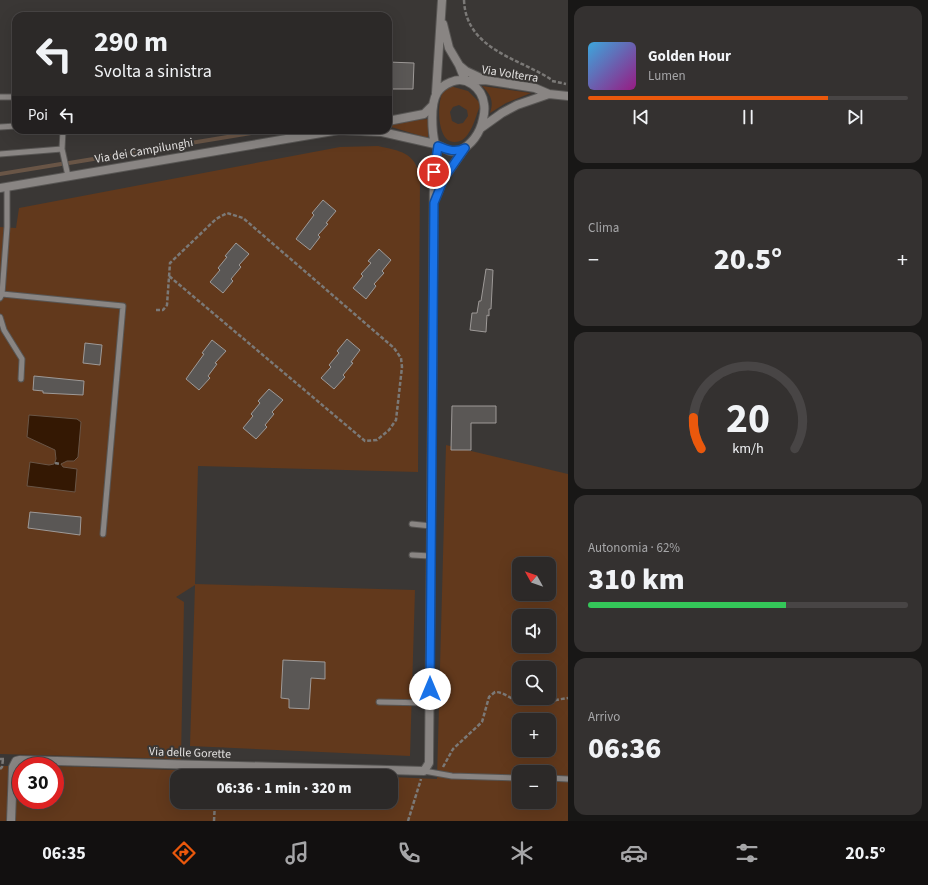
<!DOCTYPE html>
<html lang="it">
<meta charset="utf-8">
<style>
:root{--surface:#2c2928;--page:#343130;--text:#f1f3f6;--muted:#a6a6a8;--line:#484545;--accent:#ea580c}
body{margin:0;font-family:"Source Sans 3",sans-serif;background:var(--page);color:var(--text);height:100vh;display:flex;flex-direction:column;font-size:15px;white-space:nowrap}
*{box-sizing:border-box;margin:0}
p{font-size:13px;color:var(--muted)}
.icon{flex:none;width:22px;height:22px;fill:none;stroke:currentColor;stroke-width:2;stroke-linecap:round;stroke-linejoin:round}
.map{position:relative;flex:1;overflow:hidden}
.drawer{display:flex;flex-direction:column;gap:6px;padding:6px;background:#181716;width:360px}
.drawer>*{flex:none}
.banner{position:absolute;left:12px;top:12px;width:380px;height:122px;border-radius:12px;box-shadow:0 4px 16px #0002,0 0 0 1px var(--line);background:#2c2928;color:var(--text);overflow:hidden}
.needle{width:26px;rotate:310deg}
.fabs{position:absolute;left:512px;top:557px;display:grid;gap:8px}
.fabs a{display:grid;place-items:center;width:44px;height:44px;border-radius:8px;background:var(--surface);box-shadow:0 4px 16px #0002,0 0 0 1px var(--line);font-size:20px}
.speed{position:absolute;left:12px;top:757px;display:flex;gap:8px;font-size:20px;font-weight:700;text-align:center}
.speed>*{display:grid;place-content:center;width:52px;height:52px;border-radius:50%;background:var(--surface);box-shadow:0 4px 16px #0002,0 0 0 1px var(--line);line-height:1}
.speed .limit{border:6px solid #d22;background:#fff;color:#111}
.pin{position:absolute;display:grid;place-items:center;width:34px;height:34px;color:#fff;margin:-17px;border:2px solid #fff;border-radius:50%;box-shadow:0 1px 4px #0007}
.me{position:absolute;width:44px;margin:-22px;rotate:0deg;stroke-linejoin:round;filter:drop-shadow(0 0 3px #0008)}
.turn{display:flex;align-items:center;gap:14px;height:84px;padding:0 16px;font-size:18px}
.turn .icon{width:52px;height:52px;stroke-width:2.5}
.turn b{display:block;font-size:28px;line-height:34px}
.then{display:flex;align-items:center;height:38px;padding:0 16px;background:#0003;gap:8px;font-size:15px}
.big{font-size:30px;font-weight:800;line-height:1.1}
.drawer .tile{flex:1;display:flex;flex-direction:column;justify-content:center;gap:6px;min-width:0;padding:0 14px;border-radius:12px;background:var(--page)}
.drawer .dial{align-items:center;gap:0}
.dial svg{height:104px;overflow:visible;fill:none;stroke:var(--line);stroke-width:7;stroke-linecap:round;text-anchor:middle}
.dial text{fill:var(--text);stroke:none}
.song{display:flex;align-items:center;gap:12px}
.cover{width:48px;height:48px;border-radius:6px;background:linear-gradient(135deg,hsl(200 70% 55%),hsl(310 70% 35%))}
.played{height:4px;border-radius:2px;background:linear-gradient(90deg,var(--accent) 75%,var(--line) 75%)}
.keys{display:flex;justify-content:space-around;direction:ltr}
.heat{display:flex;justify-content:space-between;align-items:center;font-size:22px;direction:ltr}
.charge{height:6px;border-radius:3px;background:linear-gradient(90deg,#34c759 62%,var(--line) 0)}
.trip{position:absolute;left:170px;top:769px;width:228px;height:40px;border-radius:12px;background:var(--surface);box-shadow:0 4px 16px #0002,0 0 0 1px var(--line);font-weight:800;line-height:40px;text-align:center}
.tab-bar{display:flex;height:64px;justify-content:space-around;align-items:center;background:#121010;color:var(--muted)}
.tab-bar .icon{width:28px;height:28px}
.tab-bar .active{color:var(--accent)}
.tab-bar b{font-size:18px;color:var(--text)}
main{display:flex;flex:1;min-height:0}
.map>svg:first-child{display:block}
.green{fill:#62391c;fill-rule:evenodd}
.water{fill:#341803;stroke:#695546}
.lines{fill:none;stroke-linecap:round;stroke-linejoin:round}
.stream{stroke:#695546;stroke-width:4}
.building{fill:#5a5755;stroke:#9e9a98}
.service-casing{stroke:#585654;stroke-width:7}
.minor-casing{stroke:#585654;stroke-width:10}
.tertiary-casing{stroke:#585654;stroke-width:10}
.path{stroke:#7b7977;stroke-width:2.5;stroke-dasharray:4 2;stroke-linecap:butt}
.service{stroke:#898583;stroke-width:5}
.minor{stroke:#898583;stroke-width:8}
.tertiary{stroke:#898583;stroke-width:8}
.route-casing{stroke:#114b97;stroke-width:10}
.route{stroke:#1a73e8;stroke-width:7}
.labels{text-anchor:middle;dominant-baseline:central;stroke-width:4;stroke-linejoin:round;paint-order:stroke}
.street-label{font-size:12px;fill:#e4e2e1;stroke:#3a3735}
</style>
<main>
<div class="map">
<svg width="568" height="821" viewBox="0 0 568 821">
<rect width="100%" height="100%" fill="#3a3735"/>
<path class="green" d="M450,86L468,91L479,102L480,106C476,115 474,126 468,134C465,139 460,142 455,142C436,143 437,101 443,92C445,89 447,88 450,86ZM459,105L467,110L468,116L463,123L458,124L452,121L450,112L453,107Z
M482,86L531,93L506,103L490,113C494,101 491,95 482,86Z
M428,119V138L388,126V123Z
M378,146C400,151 415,152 420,177L418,472L198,466L195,584L415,590L410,756L190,746L195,585L176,597L184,602L181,759L0,754V227L16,228L19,208L340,147Z
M446,445L568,474V821H0V766H41H21V800H55V766L353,776H177V802H391V777L437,779ZM519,564H549V594H519ZM519,616H549V646H519ZM519,668H549V698H519ZM519,720H549V750H519ZM519,772H549V802H519Z"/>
<path class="water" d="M29,415L77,419L81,422L78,457L74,461H67L61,464L63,467L77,469L75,492L27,486L30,462L49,465L54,464L56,459L55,450L27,437Z"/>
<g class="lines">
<path class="stream" d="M69,163L270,130
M0,174L61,164"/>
</g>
<path class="building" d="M388,62L414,63L413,89H388Z
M323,200L336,211L326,223L328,224L318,235L320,237L310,250L296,239L314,215L312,213Z
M236,243L249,254L239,265L241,267L231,279L233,281L223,293L210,282L220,270L218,268L227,257L225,256Z
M379,249L391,260L382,271L384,273L374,284L376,286L366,299L353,288L363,276L361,274L371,263L368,261Z
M486,269L493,270L491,309H489V316L487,315L486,332L470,330L472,313H477L479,301H481Z
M347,339L360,350L351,362L353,363L343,375L345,377L334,389L321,378L331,367L329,365L339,353L337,351Z
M212,340L226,351L215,363L217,364L208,376L210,378L199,390L186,379L204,354L202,353Z
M85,343L102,345L100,365L83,363Z
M34,376L84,381L83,395L43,393V391L33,390Z
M269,389L283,400L272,412L274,414L265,425L267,427L256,439L243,428L253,416L251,414L260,403L258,401Z
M452,406H496V423H471V450H451Z
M30,512L81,517L80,535L28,528Z
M283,660L325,662V679L311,678L309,709L289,708V699L281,698Z"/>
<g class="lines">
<defs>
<path id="service" d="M0,97H16
M0,127L16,126
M63,130L62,149L68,176
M0,154L62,149
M2,294L123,306L103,534
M0,298L2,294L7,227V187
M0,317L4,330L22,359L21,379
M412,524L431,526
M412,555L430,556
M379,702L429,703
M424,771L452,776L519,778
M549,778L568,779"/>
<path id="minor" d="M436,197L444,178L465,148
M11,821L13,767L16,761L20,760L424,771L429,763L434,172L438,146"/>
<path id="tertiary" d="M443,24L449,48L459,65L465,80
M460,66L466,71L483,79
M468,81L485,80L535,88L549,94L568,96
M436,93L442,0
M388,121L424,114L433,105
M481,128L502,113L517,105L549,94
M339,130L382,132L435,144L450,151L458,152C471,145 480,134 483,119C484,115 485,109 484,104C482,88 466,75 451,82C446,84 440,88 437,93C430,104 432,132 435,144
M0,188L339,130"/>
</defs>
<use href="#service" class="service-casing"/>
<use href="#minor" class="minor-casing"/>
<use href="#tertiary" class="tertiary-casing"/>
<path class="path" d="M464,0C466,50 519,58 552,80
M552,81L566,84
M156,310H163L167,305L170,263L216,219L227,213L243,218L394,348L401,358L402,367L396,420L389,430L377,440L365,441L169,276
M55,463L61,464
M0,759H6
M443,767L453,749L482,722L489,697L495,692C505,692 511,700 521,702C536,705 553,700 568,698
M0,769L2,767L3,759
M214,821L215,802
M408,821L421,779"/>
<use href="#service" class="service"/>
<use href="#minor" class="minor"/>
<use href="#tertiary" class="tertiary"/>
</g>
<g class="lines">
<defs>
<path id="route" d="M430,689L434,203L444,178L465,148C455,153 448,150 438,146L434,172"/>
</defs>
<use href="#route" class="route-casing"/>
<use href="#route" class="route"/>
</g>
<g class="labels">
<g class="street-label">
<text transform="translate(510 74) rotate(9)">Via Volterra</text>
<text transform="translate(144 151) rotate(-10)">Via dei Campilunghi</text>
<text transform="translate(190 753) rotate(2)">Via delle Gorette</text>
</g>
</g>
</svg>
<div class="fabs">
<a><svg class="needle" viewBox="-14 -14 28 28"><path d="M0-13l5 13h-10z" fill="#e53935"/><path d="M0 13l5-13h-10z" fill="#a6a6a8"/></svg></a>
<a><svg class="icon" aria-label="sound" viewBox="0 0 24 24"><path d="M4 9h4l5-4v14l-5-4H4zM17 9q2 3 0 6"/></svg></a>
<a><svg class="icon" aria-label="search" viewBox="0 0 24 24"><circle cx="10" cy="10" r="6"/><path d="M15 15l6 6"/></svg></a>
<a>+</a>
<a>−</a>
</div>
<div class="speed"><div class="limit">30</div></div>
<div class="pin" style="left:434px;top:172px;background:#d93025"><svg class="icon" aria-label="arrive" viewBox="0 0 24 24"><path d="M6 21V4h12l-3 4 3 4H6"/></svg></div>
<svg class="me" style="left:430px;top:689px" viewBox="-20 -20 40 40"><circle r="19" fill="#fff"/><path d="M0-13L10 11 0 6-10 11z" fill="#1a73e8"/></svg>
<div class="trip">06:36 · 1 min · 320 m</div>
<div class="banner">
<div class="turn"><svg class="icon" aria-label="left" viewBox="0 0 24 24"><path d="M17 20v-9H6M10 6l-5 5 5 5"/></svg><div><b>290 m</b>Svolta a sinistra</div></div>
<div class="then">Poi<svg class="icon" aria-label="left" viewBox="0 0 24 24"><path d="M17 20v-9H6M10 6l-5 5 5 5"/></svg></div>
</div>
</div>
<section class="drawer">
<div class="tile">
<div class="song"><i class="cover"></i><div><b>Golden Hour</b><p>Lumen</p></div></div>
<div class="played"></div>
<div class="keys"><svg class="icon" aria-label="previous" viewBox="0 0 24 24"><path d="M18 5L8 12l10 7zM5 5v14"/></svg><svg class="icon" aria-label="pause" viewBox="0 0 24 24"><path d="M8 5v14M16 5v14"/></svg><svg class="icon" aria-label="next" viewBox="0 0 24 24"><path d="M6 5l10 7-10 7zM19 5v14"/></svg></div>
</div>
<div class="tile"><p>Clima</p>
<div class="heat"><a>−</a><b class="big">20.5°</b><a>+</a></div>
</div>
<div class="tile dial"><svg viewBox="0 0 100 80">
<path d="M14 69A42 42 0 1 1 86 69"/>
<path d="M14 69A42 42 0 0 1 8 45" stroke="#ea580c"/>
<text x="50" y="56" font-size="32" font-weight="700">20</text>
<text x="50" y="72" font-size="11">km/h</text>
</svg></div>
<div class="tile"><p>Autonomia · 62%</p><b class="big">310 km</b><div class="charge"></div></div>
<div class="tile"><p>Arrivo</p><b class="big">06:36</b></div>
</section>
</main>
<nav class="tab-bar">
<b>06:35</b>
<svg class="icon active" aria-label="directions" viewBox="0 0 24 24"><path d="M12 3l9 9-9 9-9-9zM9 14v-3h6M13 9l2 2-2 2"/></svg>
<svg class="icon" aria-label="music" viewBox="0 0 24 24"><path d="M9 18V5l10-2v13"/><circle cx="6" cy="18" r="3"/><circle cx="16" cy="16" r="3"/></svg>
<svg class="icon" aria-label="phone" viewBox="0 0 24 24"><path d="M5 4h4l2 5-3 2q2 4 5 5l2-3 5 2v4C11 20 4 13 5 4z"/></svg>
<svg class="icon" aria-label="climate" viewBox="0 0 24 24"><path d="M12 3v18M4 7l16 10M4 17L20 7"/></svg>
<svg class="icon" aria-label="car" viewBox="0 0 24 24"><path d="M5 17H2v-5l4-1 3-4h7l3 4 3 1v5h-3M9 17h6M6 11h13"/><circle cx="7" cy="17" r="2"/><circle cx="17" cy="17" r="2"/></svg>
<svg class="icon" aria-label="filters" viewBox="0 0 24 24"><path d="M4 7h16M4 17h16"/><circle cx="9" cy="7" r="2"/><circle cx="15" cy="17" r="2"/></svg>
<b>20.5°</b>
</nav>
